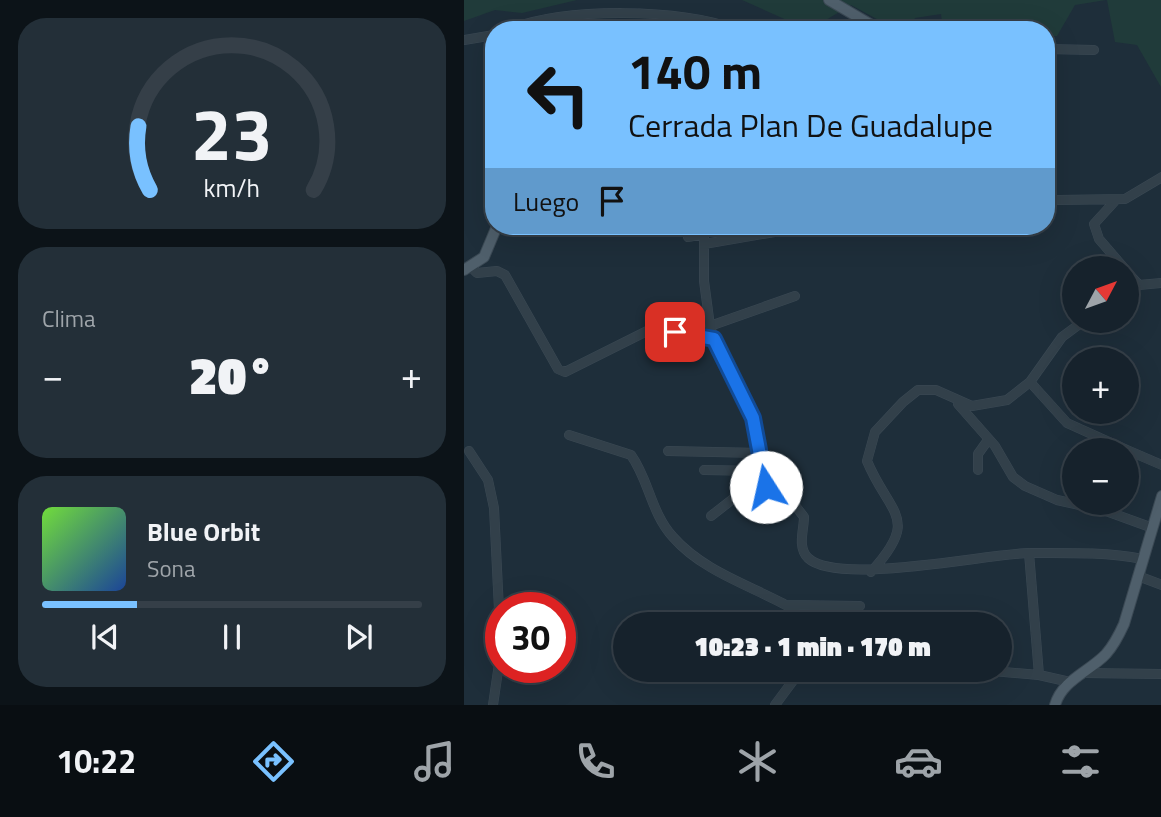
<!DOCTYPE html>
<html lang="es">
<meta charset="utf-8">
<style>
:root{--surface:#16222c;--page:#232f38;--text:#f1f3f6;--muted:#9ea4a9;--line:#353f48;--accent:#79c1ff}
body{margin:0;font-family:"Titillium Web",sans-serif;background:var(--page);color:var(--text);height:100vh;display:flex;flex-direction:column;font-size:26px;white-space:nowrap}
*{box-sizing:border-box;margin:0}
p{font-size:23px;color:var(--muted)}
.icon{flex:none;width:38px;height:38px;fill:none;stroke:currentColor;stroke-width:2;stroke-linecap:round;stroke-linejoin:round}
.map{position:relative;flex:1;overflow:hidden}
.details{display:flex;flex-direction:column;gap:18px;padding:18px;background:#0c1318;width:464px}
.details>*{flex:none}
.guide{position:absolute;left:21px;top:21px;width:570px;height:214px;border-radius:28px;box-shadow:0 7px 28px #0002,0 0 0 2px var(--line);background:#79c1ff;color:#111;overflow:hidden}
.needle{width:46px;rotate:49deg}
.controls{position:absolute;left:598px;top:256px;display:grid;gap:14px}
.controls a{display:grid;place-items:center;width:77px;height:77px;border-radius:50%;background:var(--surface);box-shadow:0 7px 28px #0002,0 0 0 2px var(--line);font-size:35px}
.speed{position:absolute;left:21px;top:592px;display:flex;gap:14px;font-size:35px;font-weight:700;text-align:center}
.speed>*{display:grid;place-content:center;width:91px;height:91px;border-radius:50%;background:var(--surface);box-shadow:0 7px 28px #0002,0 0 0 2px var(--line);line-height:1}
.speed .limit{border:10px solid #d22;background:#fff;color:#111}
.pin{position:absolute;display:grid;place-items:center;width:60px;height:60px;color:#fff;margin:-30px;border-radius:14px;box-shadow:0 4px 10px #0006}
.me{position:absolute;width:77px;margin:-38px;rotate:350deg;stroke-linejoin:round;filter:drop-shadow(0 0 5px #0008)}
.turn{display:flex;align-items:center;gap:24px;height:147px;padding:0 28px;font-size:32px}
.turn .icon{width:91px;height:91px;stroke-width:2.5}
.turn b{display:block;font-size:49px;line-height:60px}
.then{display:flex;align-items:center;height:66px;padding:0 28px;background:#0003;gap:14px;font-size:26px}
.big{font-size:52px;font-weight:800;line-height:1.1}
.details .widget{flex:1;display:flex;flex-direction:column;justify-content:center;gap:10px;min-width:0;padding:0 24px;border-radius:28px;background:var(--page)}
.details .dial{align-items:center;gap:0}
.dial svg{height:182px;overflow:visible;fill:none;stroke:var(--line);stroke-width:7;stroke-linecap:round;text-anchor:middle}
.dial text{fill:var(--text);stroke:none}
.song{display:flex;align-items:center;gap:21px}
.cover{width:84px;height:84px;border-radius:10px;background:linear-gradient(135deg,hsl(100 70% 55%),hsl(220 70% 35%))}
.played{height:7px;border-radius:4px;background:linear-gradient(90deg,var(--accent) 25%,var(--line) 25%)}
.keys{display:flex;justify-content:space-around;direction:ltr}
.heat{display:flex;justify-content:space-between;align-items:center;font-size:38px;direction:ltr}
.trip{position:absolute;left:149px;top:612px;width:399px;height:70px;border-radius:35px;background:var(--surface);box-shadow:0 7px 28px #0002,0 0 0 2px var(--line);font-weight:800;line-height:70px;text-align:center}
.dock{display:flex;height:112px;justify-content:space-around;align-items:center;background:#090e12;color:var(--muted)}
.dock .icon{width:49px;height:49px}
.dock .selected{color:var(--accent)}
.dock b{font-size:32px;color:var(--text)}
main{display:flex;flex:1;min-height:0}
.map>svg:first-child{display:block}
.green{fill:#203b3a}
.lines{fill:none;stroke-linecap:round;stroke-linejoin:round}
.minor-casing{stroke:#3b4954;stroke-width:10}
.major-casing{stroke:#3b4954;stroke-width:12}
.minor{stroke:#32404a;stroke-width:9}
.major{stroke:#4f5f6b;stroke-width:10}
.route-casing{stroke:#114b97;stroke-width:18}
.route{stroke:#1a73e8;stroke-width:12}
</style>
<main>
<section class="details">
<div class="widget dial"><svg viewBox="0 0 100 80">
<path d="M14 69A42 42 0 1 1 86 69"/>
<path d="M14 69A42 42 0 0 1 9 41" stroke="#79c1ff"/>
<text x="50" y="56" font-size="32" font-weight="700">23</text>
<text x="50" y="72" font-size="11">km/h</text>
</svg></div>
<div class="widget"><p>Clima</p>
<div class="heat"><a>−</a><b class="big">20°</b><a>+</a></div>
</div>
<div class="widget">
<div class="song"><i class="cover"></i><div><b>Blue Orbit</b><p>Sona</p></div></div>
<div class="played"></div>
<div class="keys"><svg class="icon" aria-label="previous" viewBox="0 0 24 24"><path d="M18 5L8 12l10 7zM5 5v14"/></svg><svg class="icon" aria-label="pause" viewBox="0 0 24 24"><path d="M8 5v14M16 5v14"/></svg><svg class="icon" aria-label="next" viewBox="0 0 24 24"><path d="M6 5l10 7-10 7zM19 5v14"/></svg></div>
</div>
</section>
<div class="map">
<svg width="698" height="705" viewBox="0 0 698 705">
<rect width="100%" height="100%" fill="#1e2e3a"/>
<path class="green" d="M0,0H113L58,13L31,10L0,21Z
M278,0H642L611,5L593,36H583V30H479L477,14L451,18L445,30H433L387,5L345,30Z
M643,0H697V87L673,45L651,42Z"/>
<g class="lines">
<defs>
<path id="minor" d="M43,30C103,7 214,8 274,30
M0,40L30,35
M583,49L630,50
M594,200L661,199L698,177
M651,201L630,224L635,239L660,268
M240,226V281L246,326L250,339L289,418L302,487L333,508L340,517C340,530 333,547 344,558C374,586 521,554 566,553C602,553 643,552 678,559
M224,237L240,234
M240,244L340,227
M7,267L13,273L33,271L41,275L94,369L101,372L199,323
M663,272L675,285
M663,293L675,285L698,283
M246,326L331,296
M211,332L250,339
M566,382L603,423L663,450
M494,404L531,446L549,477L561,486L593,500L642,511L686,527
M105,435L167,455C185,480 187,513 209,537C238,570 282,584 320,604C329,609 337,618 345,625
M663,450L698,465
M5,451L24,480L30,508L36,630L35,664L29,705
M204,451L296,453
M240,470L298,471
M514,470V454L524,440
M247,516L274,495L302,487
M565,553L575,675
M407,572C457,517 426,516 403,461L411,432L439,402L454,390H472L508,406L543,400L566,382L598,337L621,320
M674,576L698,585
M322,605L396,606
M517,670L575,675L606,682
M621,673L698,674
M311,705L337,670"/>
<path id="major" d="M365,0L416,30
M0,270L20,257L33,226
M591,705C598,680 625,672 642,654C650,645 655,635 660,624L698,496"/>
</defs>
<use href="#minor" class="minor-casing"/>
<use href="#major" class="major-casing"/>
<use href="#minor" class="minor"/>
<use href="#major" class="major"/>
</g>
<g class="lines">
<defs>
<path id="route" d="M211,332L250,339L289,418L302,487"/>
</defs>
<use href="#route" class="route-casing"/>
<use href="#route" class="route"/>
</g>
</svg>
<div class="controls">
<a><svg class="needle" viewBox="-14 -14 28 28"><path d="M0-13l5 13h-10z" fill="#e53935"/><path d="M0 13l5-13h-10z" fill="#9ea4a9"/></svg></a>
<a>+</a>
<a>−</a>
</div>
<div class="speed"><div class="limit">30</div></div>
<div class="pin" style="left:211px;top:332px;background:#d93025"><svg class="icon" aria-label="arrive" viewBox="0 0 24 24"><path d="M6 21V4h12l-3 4 3 4H6"/></svg></div>
<svg class="me" style="left:302px;top:487px" viewBox="-20 -20 40 40"><circle r="19" fill="#fff"/><path d="M0-13L10 11 0 6-10 11z" fill="#1a73e8"/></svg>
<div class="trip">10:23 · 1 min · 170 m</div>
<div class="guide">
<div class="turn"><svg class="icon" aria-label="left" viewBox="0 0 24 24"><path d="M17 20v-9H6M10 6l-5 5 5 5"/></svg><div><b>140 m</b>Cerrada Plan De Guadalupe</div></div>
<div class="then">Luego<svg class="icon" aria-label="arrive" viewBox="0 0 24 24"><path d="M6 21V4h12l-3 4 3 4H6"/></svg></div>
</div>
</div>
</main>
<nav class="dock">
<b>10:22</b>
<svg class="icon selected" aria-label="directions" viewBox="0 0 24 24"><path d="M12 3l9 9-9 9-9-9zM9 14v-3h6M13 9l2 2-2 2"/></svg>
<svg class="icon" aria-label="music" viewBox="0 0 24 24"><path d="M9 18V5l10-2v13"/><circle cx="6" cy="18" r="3"/><circle cx="16" cy="16" r="3"/></svg>
<svg class="icon" aria-label="phone" viewBox="0 0 24 24"><path d="M5 4h4l2 5-3 2q2 4 5 5l2-3 5 2v4C11 20 4 13 5 4z"/></svg>
<svg class="icon" aria-label="climate" viewBox="0 0 24 24"><path d="M12 3v18M4 7l16 10M4 17L20 7"/></svg>
<svg class="icon" aria-label="car" viewBox="0 0 24 24"><path d="M5 17H2v-5l4-1 3-4h7l3 4 3 1v5h-3M9 17h6M6 11h13"/><circle cx="7" cy="17" r="2"/><circle cx="17" cy="17" r="2"/></svg>
<svg class="icon" aria-label="filters" viewBox="0 0 24 24"><path d="M4 7h16M4 17h16"/><circle cx="9" cy="7" r="2"/><circle cx="15" cy="17" r="2"/></svg>
</nav>
